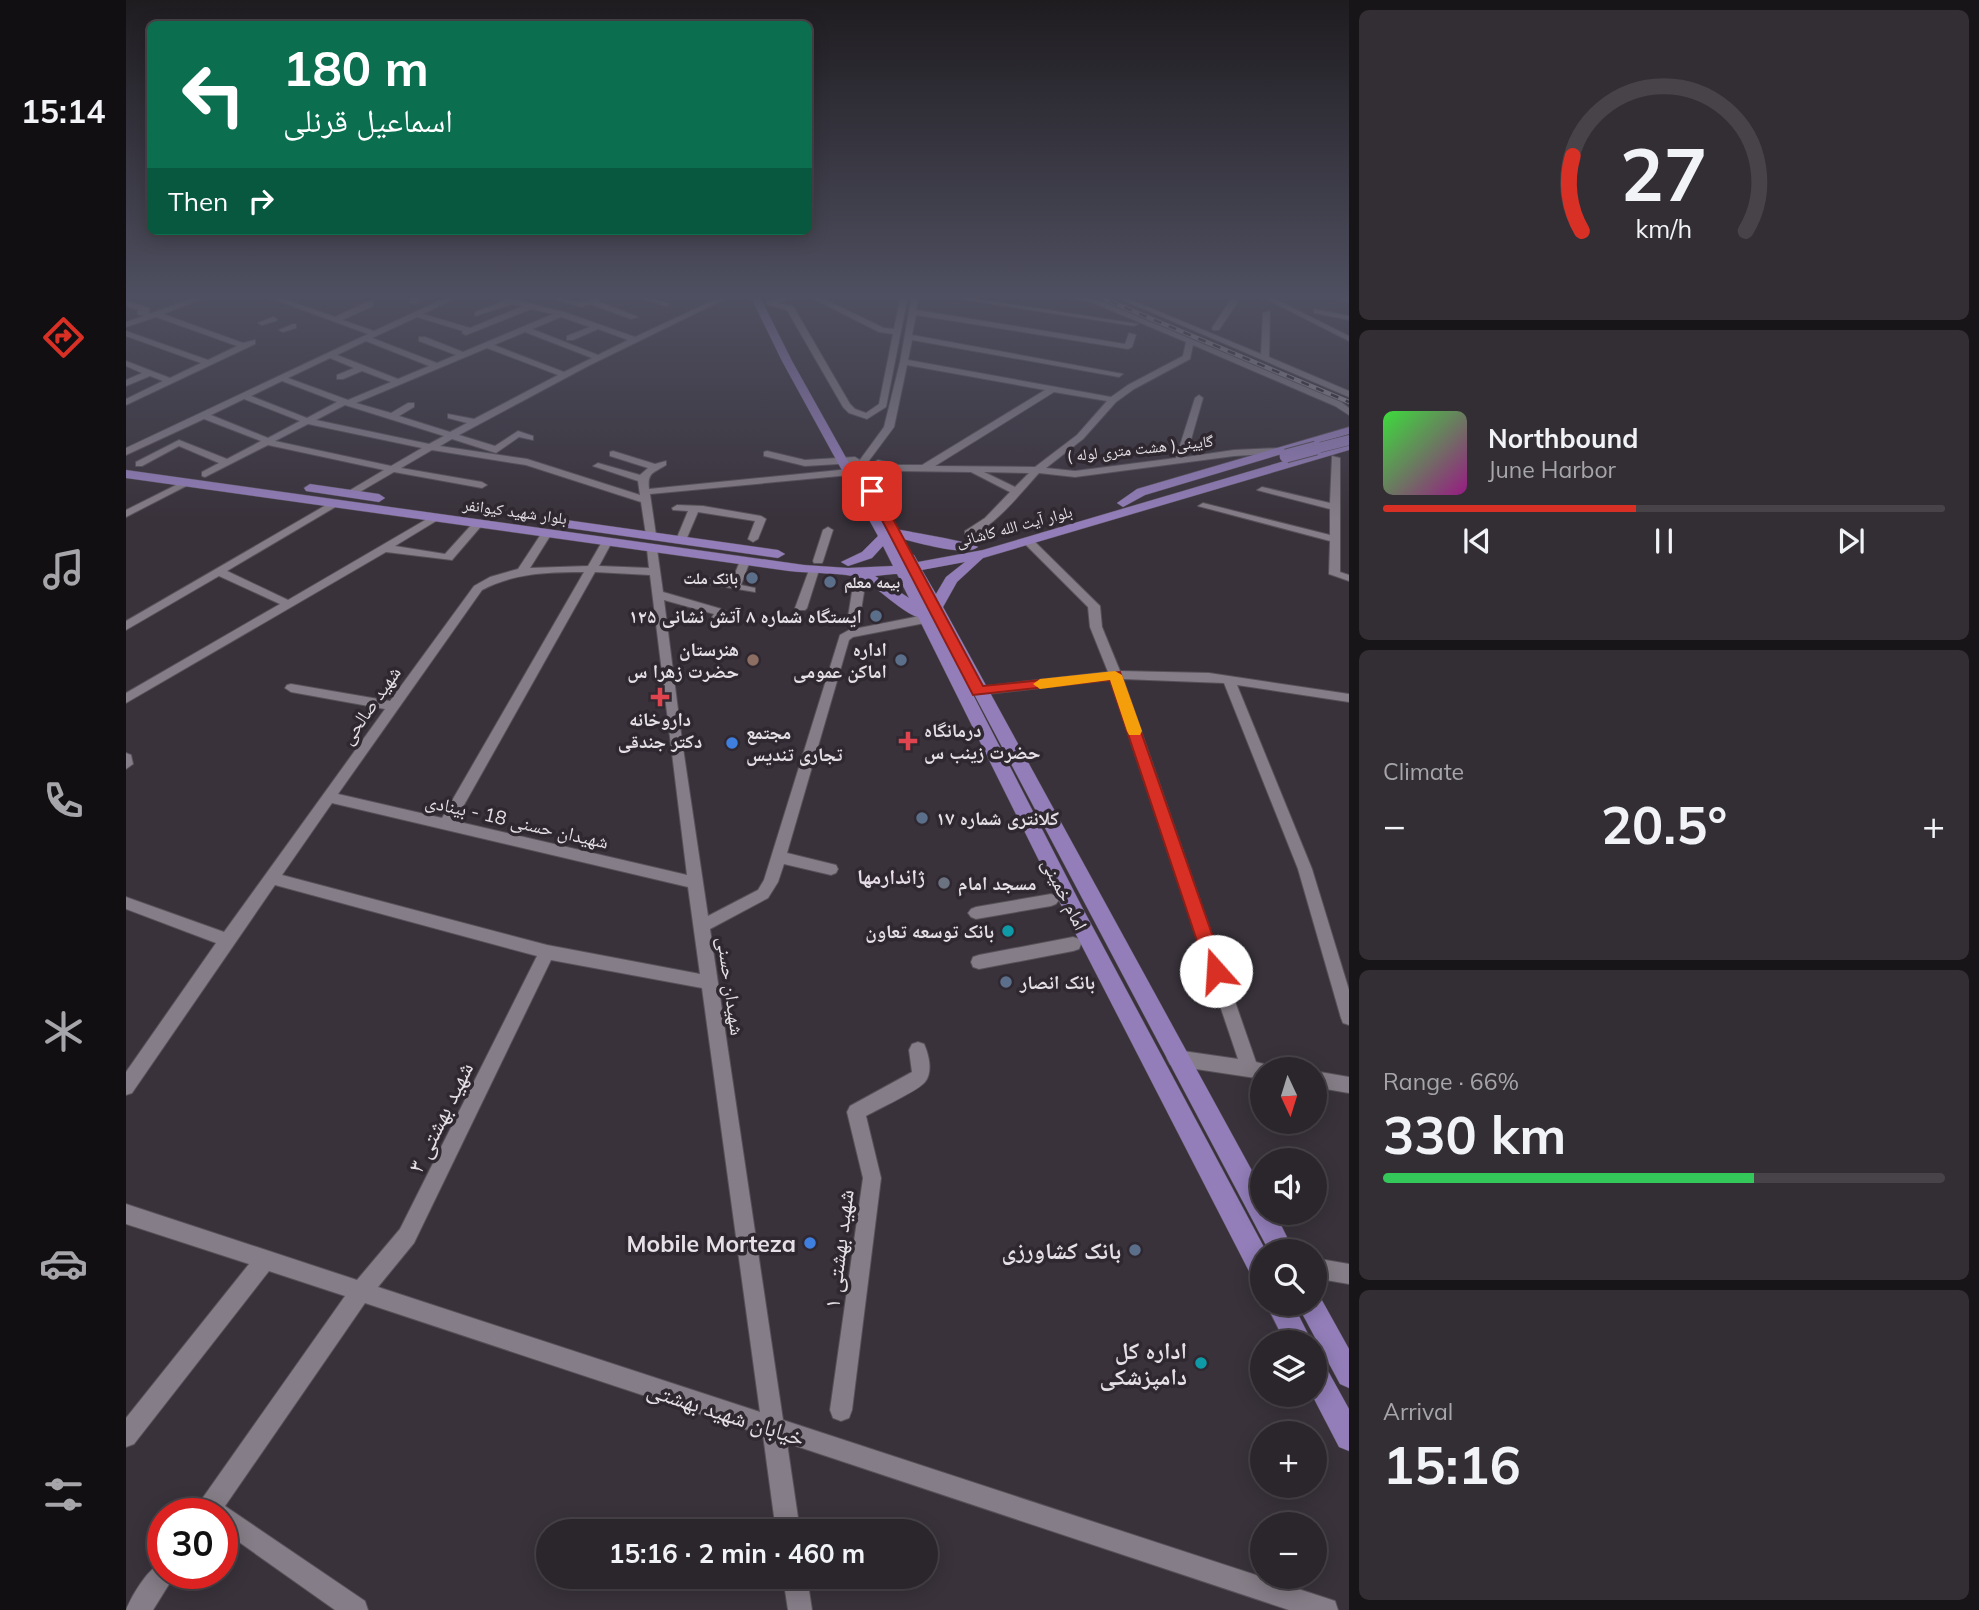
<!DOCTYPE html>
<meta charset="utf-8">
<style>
:root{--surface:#2b262c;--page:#332e34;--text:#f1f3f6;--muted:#a6a5a9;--line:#474348;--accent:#d93025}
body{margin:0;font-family:Mulish,"Noto Naskh Arabic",sans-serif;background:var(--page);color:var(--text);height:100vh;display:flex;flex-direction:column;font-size:26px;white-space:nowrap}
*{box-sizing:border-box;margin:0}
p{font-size:23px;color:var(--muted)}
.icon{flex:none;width:38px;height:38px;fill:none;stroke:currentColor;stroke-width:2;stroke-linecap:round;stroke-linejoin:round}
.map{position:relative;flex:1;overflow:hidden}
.panel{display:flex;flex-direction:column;gap:10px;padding:10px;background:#181518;width:630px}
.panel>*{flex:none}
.top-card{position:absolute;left:21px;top:21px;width:665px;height:214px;border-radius:10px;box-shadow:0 4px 18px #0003,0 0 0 2px var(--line);background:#0b6e4f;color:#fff;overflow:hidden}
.needle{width:46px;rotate:176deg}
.controls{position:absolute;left:1124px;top:1057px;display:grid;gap:14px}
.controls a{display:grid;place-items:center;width:77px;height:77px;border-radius:50%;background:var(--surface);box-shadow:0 4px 18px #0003,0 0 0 2px var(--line);font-size:35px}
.speed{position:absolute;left:21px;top:1498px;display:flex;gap:14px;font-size:35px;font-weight:700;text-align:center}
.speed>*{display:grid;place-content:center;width:91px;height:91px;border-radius:50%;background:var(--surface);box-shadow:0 4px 18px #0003,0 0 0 2px var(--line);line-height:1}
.speed .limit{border:10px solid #d22;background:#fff;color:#111}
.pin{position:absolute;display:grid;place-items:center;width:60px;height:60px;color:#fff;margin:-30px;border-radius:14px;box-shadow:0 4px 10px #0006}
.me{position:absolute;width:77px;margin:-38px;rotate:341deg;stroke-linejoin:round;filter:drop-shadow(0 0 5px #0008)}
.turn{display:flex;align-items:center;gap:24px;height:147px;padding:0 21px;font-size:32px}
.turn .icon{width:91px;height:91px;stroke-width:2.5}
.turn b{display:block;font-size:49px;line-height:60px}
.then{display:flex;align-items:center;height:66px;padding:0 21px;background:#0003;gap:14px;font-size:26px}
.big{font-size:52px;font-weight:700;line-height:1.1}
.panel .tile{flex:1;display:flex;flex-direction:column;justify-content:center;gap:10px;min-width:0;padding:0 24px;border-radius:10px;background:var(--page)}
.panel .dial{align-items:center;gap:0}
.dial svg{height:182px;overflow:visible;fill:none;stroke:var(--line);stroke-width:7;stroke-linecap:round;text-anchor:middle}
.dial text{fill:var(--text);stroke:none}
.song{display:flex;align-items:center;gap:21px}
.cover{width:84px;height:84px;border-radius:10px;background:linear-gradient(135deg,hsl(120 70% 55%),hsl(310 70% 35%))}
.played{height:7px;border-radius:4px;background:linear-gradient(90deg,var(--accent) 45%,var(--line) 45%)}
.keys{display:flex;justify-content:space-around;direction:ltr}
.heat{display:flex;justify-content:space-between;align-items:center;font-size:38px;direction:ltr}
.charge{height:10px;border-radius:5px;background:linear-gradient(90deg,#34c759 66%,var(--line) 0)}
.trip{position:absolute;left:410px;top:1519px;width:402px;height:70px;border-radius:35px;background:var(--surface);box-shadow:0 4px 18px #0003,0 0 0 2px var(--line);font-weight:700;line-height:70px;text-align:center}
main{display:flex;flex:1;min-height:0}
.tabs{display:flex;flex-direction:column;width:126px;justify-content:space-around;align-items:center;background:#110f12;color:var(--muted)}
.tabs .icon{width:49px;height:49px}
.tabs .selected{color:var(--accent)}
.tabs b{font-size:32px;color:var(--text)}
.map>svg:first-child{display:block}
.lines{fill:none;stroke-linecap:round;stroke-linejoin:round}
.minor-casing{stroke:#575159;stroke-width:2}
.major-casing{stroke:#575159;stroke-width:1}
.minor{fill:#857d87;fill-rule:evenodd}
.major{fill:#937eb9;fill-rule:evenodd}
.rail-casing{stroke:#938d94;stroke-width:4.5}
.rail{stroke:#2f2830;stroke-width:2.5;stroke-dasharray:8;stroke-linecap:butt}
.major-bridge-far1-casing{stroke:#575159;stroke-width:11;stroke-linecap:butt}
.major-bridge-casing{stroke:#575159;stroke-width:15;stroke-linecap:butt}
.major-bridge-far1{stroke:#937eb9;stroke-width:10}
.major-bridge{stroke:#937eb9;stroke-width:13}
.route{fill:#d93025;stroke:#8d1f18;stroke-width:2}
.slow{fill:#f59e0b}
.service-dot{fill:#5c6f8a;stroke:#2f2830;stroke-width:2.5}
.education-dot{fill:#8d6e63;stroke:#2f2830;stroke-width:2.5}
.health-dot{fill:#e0444e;stroke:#2f2830;stroke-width:2.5}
.shop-dot{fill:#3f7fe0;stroke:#2f2830;stroke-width:2.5}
.worship-dot{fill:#6b7280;stroke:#2f2830;stroke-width:2.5}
.culture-dot{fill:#0f9aa8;stroke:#2f2830;stroke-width:2.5}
.labels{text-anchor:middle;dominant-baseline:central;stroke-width:7;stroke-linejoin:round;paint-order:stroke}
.far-street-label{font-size:16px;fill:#e5e0e6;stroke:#2f2830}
.far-poi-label{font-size:16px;font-weight:bold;fill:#e5e0e6;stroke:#2f2830;text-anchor:end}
.poi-label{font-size:19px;font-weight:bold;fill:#e5e0e6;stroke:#2f2830;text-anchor:start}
.street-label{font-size:19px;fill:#e5e0e6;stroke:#2f2830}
.neighbourhood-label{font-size:21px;font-weight:bold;fill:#e7dde9;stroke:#2f2830}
.near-street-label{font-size:23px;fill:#e5e0e6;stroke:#2f2830}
.near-poi-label{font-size:23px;font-weight:bold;fill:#e5e0e6;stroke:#2f2830;text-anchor:end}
</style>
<main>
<nav class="tabs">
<b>15:14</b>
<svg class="icon selected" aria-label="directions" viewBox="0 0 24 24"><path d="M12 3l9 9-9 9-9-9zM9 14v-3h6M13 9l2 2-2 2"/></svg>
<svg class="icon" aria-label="music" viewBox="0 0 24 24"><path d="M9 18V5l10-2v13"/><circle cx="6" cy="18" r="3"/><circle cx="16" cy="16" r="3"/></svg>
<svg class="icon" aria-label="phone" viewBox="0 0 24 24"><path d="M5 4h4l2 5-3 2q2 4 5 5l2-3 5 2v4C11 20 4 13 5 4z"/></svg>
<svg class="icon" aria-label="climate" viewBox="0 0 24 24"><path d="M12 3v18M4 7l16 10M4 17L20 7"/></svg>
<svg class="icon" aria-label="car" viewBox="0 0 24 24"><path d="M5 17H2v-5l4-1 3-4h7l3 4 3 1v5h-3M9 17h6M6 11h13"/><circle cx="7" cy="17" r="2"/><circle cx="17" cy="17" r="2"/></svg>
<svg class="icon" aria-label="filters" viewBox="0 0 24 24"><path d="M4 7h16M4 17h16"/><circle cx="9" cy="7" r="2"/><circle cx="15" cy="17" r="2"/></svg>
</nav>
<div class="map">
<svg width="1223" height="1610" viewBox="0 0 1223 1610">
<rect width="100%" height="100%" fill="#39323b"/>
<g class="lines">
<defs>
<path id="minor" d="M76,295H86L37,314L117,343L129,340V344L0,405V399L37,381L24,376L0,386V380L16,373L0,366V361L44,378L75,363L0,336V331L82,360L111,346L30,317L0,327V322L18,316L11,314L13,310L0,306V301L23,308V314Z
M136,295H146L209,317L241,302H247V306L216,320L248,331L326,295H335L297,314L344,328L397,306L386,304L349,316V312L378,301L358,295H369L438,312L509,337L599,295H607L462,366L333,435L369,446L392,431L407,436V440L393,437L370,453L326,439L314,446L401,459L514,495L512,481L467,466L472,463L514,475L522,468L484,456V452L487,451L529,464L540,461V465C528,473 521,472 523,489L724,469L729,472L724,475L524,494L530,535L525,538L520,535L515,502L400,465L306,450L275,468L356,482L361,485L356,488L268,472L225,497L221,496V492L258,470L142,445L79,477L76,476V472L93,463L53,446L16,466H10V462L53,440L101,459L135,441L78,419L0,455V448L242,334ZM405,309L427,314L337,352L299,337H293V341L330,355L311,363L246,338L291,317L337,331L336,333L340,335ZM435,317L464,327L441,336V340H447L472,329L502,340L472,355L406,329ZM399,332L466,358L438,372L368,345ZM240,341L303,366L272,379L211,355ZM361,348L432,375L348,419L322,414V418L341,423L324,432L273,416L288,407V403H282L265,413L230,403ZM204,358L228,368L211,375V379H217L236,371L265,382L222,400L162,378ZM156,381L211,402L181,418L125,396ZM118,399L174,421L142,438L85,415ZM219,405L318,436L303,444L190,420ZM182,424L296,448L265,466L149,441Z
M294,295H303L290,303H284V299Z
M416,295C429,294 440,301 452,302C462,302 471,295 481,295L471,301L512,317L505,319L464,304L455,307Z
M505,295H516L544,304L540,306Z
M666,295H677L652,303L667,306L724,404L729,409L740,413L753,404L767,334L753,332L680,295H689L758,328L768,329L775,295H782L760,407L741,419L723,413L717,407L661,310L640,304L641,301Z
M786,295H793L790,310L999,344L1003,333L1010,335L1006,347L1002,349L790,315L786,335L997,374L993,377L786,340L782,360L985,397L1002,385L1057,356L1060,342L965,302L926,295H960L1215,402L1223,408V415L1209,406L1067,345L1064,359L1008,389L990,402L957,439L920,468L949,471L1050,458L1069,398L1073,395L1077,398L1060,457L1108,450L1154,448L1159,451L1157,453L1108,456L949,477L913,473C898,489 861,537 839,535V531L859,518L884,492L845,472L772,471L747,463L752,460L772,465H796L919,390L781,365L768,427L736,470H730L728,468L758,427L774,362ZM928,392L981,401L951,435L909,467L809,466ZM858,472L903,473L889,487Z
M808,295H825L1012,324L1008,326Z
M985,295H993L1135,354L1137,313L1144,311L1143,357L1223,391V397Z
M1132,295H1141L1223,336V341Z
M1197,295L1223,298V302L1198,297Z
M1106,298L1113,300L1093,330H1087L1086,328Z
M1188,309L1223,316V320L1188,313Z
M147,317L151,319L150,321L136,325L132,323Z
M167,324H170V328L157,332L153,330Z
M641,451L679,460L729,457L734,460L729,463L679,466L638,456V452Z
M1206,456L1214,458V572L1223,575V581L1203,574L1204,541L1072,506L1077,503L1204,535V509L1131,490L1136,487L1204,503Z
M60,480L68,482L0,517V510Z
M207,501L211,502V506L101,571L162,600L306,516H314L315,518L269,546L319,554L348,522L352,521L357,524L326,560L260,552L0,703V693L154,604L93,576L0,630V621Z
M551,505L577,506L635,516L640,519L632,539L627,542L622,539L629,521L572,512L560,540L555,543L550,540L562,511L547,510L546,508Z
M702,527L707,530L697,561L696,563H688L687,561L697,530Z
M421,530L426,533L404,568L462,566L477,540L481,539L486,542L473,566L523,568L521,549L526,546L531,549L537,592L599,610L601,612L596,620L592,621L586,617L588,614L538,600L556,741L582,916L632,890L638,880L714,635L723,630L799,615L805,619L799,623L727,637L723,640L661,853L710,865L712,869L710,873L705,875L658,864L652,882L642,898L584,929L657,1420L1200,1598L1209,1601L1212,1610H1163L661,1443L674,1531H650L637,1435L239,1303L99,1506L239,1601L242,1610H209L96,1530V1514H68L71,1506L219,1296L143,1271L8,1444L0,1447V1418L123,1264L0,1224V1204L231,1280L274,1229L411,956L149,885L6,1093L0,1095V1072L90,943L0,909V897L98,932L259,709L165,692L159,688L161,685L165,684L264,701L348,586L364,577L392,569L417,531ZM458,572L316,818L212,794L356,590C388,573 422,572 458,572ZM469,572L524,575L561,875L329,821ZM206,803L562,887L574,974L421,945L156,875ZM425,960L576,988L634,1412L252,1287L288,1243Z
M903,539L907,540L974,606L976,627L994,671L1083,673L1223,694V702L1111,685L1186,869L1223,990V1025L1217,1023L1215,1018L1172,869L1098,683L997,679L1130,1062L1142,1065L1144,1069H1136V1079L1050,1066L1044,1064L1041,1058L1044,1052L1050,1050L1112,1059L984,680L852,695L846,691L852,687L982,672L964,627L962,607L899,544V540Z
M619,558L624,561L615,585L629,588V592L576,583L570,580L576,577L605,583L614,561Z
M688,567L693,570L681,608L679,610H671L669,608L683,570Z
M735,570L741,573L734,617L728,621L722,617L729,573Z
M0,753L5,755L7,764L0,769Z
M925,894L930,896L933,900L930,904L925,906L850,919L845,917L842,913L845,909L850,907Z
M947,937L953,939L955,944L953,949L947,951L853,969L847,967L845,962L847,957L853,955Z
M792,1042L798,1044C803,1055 807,1072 799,1082C792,1091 752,1109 740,1116L755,1178L726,1410L723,1418L715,1421L707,1418L704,1410L737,1178L721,1112L724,1106L786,1072L783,1050L786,1044Z
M1188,1071L1223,1077V1093L1188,1087Z
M1188,1258L1223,1264V1284L1188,1278Z
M37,1562V1573H50L27,1610H0C6,1595 22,1568 37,1562Z
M657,1577H681L686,1610H662Z"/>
<path id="major" d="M624,295H633L666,361L776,558L783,554L788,555L792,562L857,550L1223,442V450L857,558L831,582L817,607L1136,1189V1213H1149L1168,1251H1143L803,609L956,907L1140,1251H1136V1282L1127,1279L939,913L792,617C778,614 750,586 734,578C723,573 678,573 663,571L0,478V470L678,565L722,568L767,566L757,546L746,558L722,566L715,562L736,552L752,536L656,361ZM839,562L820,577L810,594L796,570ZM768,574H771L783,598L749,576Z
M1223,427V434L1019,495L997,507L991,503L1011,489Z
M184,484L253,494L259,498L253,502L180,491L178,488Z
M426,518L652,550L659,554L652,558L421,525V519Z
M770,529C784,532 846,542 852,547C839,558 783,540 765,536V530Z
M1188,1293L1193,1295L1223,1349V1388L1214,1384L1171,1304H1188Z
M1140,1304H1167L1186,1342H1159Z
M1188,1358L1197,1362L1223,1409V1451L1213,1447L1186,1395H1188Z"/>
</defs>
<use href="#minor" class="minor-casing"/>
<use href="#major" class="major-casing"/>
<use href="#minor" class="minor"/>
<use href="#major" class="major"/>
<defs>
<path id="rail" d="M969,295L1223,402"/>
</defs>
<use href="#rail" class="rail-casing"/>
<use href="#rail" class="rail"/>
<defs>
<path id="major-bridge-far1" d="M1184,450L1223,440"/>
<path id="major-bridge" d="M1160,456L1190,448"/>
</defs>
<use href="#major-bridge-far1" class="major-bridge-far1-casing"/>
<use href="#major-bridge" class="major-bridge-casing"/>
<use href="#major-bridge-far1" class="major-bridge-far1"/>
<use href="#major-bridge" class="major-bridge"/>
</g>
<linearGradient id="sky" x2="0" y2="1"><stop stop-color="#1f1c20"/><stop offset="0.57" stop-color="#4e4f60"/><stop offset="1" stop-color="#4e4f60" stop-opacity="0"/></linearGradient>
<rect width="1223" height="520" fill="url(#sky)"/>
<path class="route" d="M746,487L752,491L857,686L994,672L1099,971L1096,976L1090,978L1083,976L1081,971L984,680L847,695L741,491Z"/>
<path class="slow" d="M989,671L996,675L1016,731L1014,735H1003L1001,731L984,680L914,689L907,684L914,679Z"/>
<g class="service-dot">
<circle cx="626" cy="578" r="7"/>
<circle cx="704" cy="582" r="7"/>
<circle cx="750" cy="616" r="7"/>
<circle cx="775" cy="660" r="7"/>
<circle cx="796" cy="818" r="7"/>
<circle cx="880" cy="982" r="7"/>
<circle cx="1009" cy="1250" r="7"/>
</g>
<circle class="education-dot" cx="627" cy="660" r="7"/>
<g class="health-dot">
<path d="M530.5 686.5h7v7h7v7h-7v7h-7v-7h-7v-7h7z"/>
<path d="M778.5 730.5h7v7h7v7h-7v7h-7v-7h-7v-7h7z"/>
</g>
<g class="shop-dot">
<circle cx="606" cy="743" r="7"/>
<circle cx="684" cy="1243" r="7"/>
</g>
<circle class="worship-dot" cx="818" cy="883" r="7"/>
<g class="culture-dot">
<circle cx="882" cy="931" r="7"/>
<circle cx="1075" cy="1363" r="7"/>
</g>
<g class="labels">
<g class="far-street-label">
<text transform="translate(1014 448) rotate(-6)">گایینی( هشت متری لوله )</text>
<text transform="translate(389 511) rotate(8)">بلوار شهید کیوانفر</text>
<text transform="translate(888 526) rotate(-15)">بلوار آیت الله کاشانی</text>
</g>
<g class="far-poi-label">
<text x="612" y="578">بانک ملت</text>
<text x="718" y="582" text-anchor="start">بیمه معلم</text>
</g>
<g class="poi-label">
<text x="736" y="616" text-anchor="end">ایستگاه شماره ۸ آتش نشانی ۱۲۵</text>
<text x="613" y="649" text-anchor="end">هنرستان<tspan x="613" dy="22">حضرت زهرا س</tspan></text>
<text x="761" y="649" text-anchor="end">اداره<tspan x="761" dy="22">اماکن عمومی</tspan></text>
<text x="534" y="719" text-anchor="middle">داروخانه<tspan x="534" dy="22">دکتر جندقی</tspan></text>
<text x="798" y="730">درمانگاه<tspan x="798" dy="22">حضرت زینب س</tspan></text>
<text x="620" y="732">مجتمع<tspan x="620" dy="22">تجاری تندیس</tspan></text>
<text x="810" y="818">کلانتری شماره ۱۷</text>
<text x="832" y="883">مسجد امام</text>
<text x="868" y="931" text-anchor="end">بانک توسعه تعاون</text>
<text x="894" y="982">بانک انصار</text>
</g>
<g class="street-label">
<text transform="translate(244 705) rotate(-55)">شهید صالحی</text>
<text transform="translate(391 821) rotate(13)">شهیدان حسنی 18 - بینادی</text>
<text transform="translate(939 894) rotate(63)">امام خمینی</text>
<text transform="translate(605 986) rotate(82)">شهیدان حسنی</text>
</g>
<g class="neighbourhood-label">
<text x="765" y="876">ژاندارمها</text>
</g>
<g class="near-street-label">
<text transform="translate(314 1117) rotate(-64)">شهید بهشتی ۳</text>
<text transform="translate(712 1249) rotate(-83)">شهید بهشتی ۱</text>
<text transform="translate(600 1413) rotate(18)">خیابان شهید بهشتی</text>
</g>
<g class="near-poi-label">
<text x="670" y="1243">Mobile Morteza</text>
<text x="995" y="1250">بانک کشاورزی</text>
<text x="1061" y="1350">اداره کل<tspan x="1061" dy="26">دامپزشکی</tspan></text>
</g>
</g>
</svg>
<div class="controls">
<a><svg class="needle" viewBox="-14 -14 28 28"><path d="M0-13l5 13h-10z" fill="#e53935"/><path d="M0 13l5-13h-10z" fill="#a6a5a9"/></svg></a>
<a><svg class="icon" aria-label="sound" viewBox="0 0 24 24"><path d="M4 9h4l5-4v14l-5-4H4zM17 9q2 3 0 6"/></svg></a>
<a><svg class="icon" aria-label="search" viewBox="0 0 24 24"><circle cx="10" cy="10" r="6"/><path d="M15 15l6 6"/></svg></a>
<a><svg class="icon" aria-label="layers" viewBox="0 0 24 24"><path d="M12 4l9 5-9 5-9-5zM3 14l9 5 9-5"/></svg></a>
<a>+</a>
<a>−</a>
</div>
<div class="speed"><div class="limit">30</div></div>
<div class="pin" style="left:746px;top:491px;background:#d93025"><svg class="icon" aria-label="arrive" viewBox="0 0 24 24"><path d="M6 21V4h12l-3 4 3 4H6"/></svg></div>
<svg class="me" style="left:1090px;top:971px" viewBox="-20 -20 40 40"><circle r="19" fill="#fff"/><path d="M0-13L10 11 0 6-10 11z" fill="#d93025"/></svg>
<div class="trip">15:16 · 2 min · 460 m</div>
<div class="top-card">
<div class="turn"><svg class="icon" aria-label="left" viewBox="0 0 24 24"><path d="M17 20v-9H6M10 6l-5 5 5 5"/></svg><div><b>180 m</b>اسماعیل قرنلی</div></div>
<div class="then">Then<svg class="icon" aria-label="right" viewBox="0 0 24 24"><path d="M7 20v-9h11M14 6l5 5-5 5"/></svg></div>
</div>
</div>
<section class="panel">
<div class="tile dial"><svg viewBox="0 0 100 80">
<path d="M14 69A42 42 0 1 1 86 69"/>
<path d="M14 69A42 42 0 0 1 10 36" stroke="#d93025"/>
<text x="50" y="56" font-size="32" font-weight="700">27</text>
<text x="50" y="72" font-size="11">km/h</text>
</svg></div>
<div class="tile">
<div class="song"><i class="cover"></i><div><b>Northbound</b><p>June Harbor</p></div></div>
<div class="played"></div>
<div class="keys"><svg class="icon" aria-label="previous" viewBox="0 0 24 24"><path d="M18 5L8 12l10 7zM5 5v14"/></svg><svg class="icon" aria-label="pause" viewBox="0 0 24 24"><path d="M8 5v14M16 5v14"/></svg><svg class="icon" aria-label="next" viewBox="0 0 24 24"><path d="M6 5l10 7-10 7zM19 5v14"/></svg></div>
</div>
<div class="tile"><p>Climate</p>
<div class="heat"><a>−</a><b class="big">20.5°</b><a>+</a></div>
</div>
<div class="tile"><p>Range · 66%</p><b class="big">330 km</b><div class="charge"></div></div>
<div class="tile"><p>Arrival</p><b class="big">15:16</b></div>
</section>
</main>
